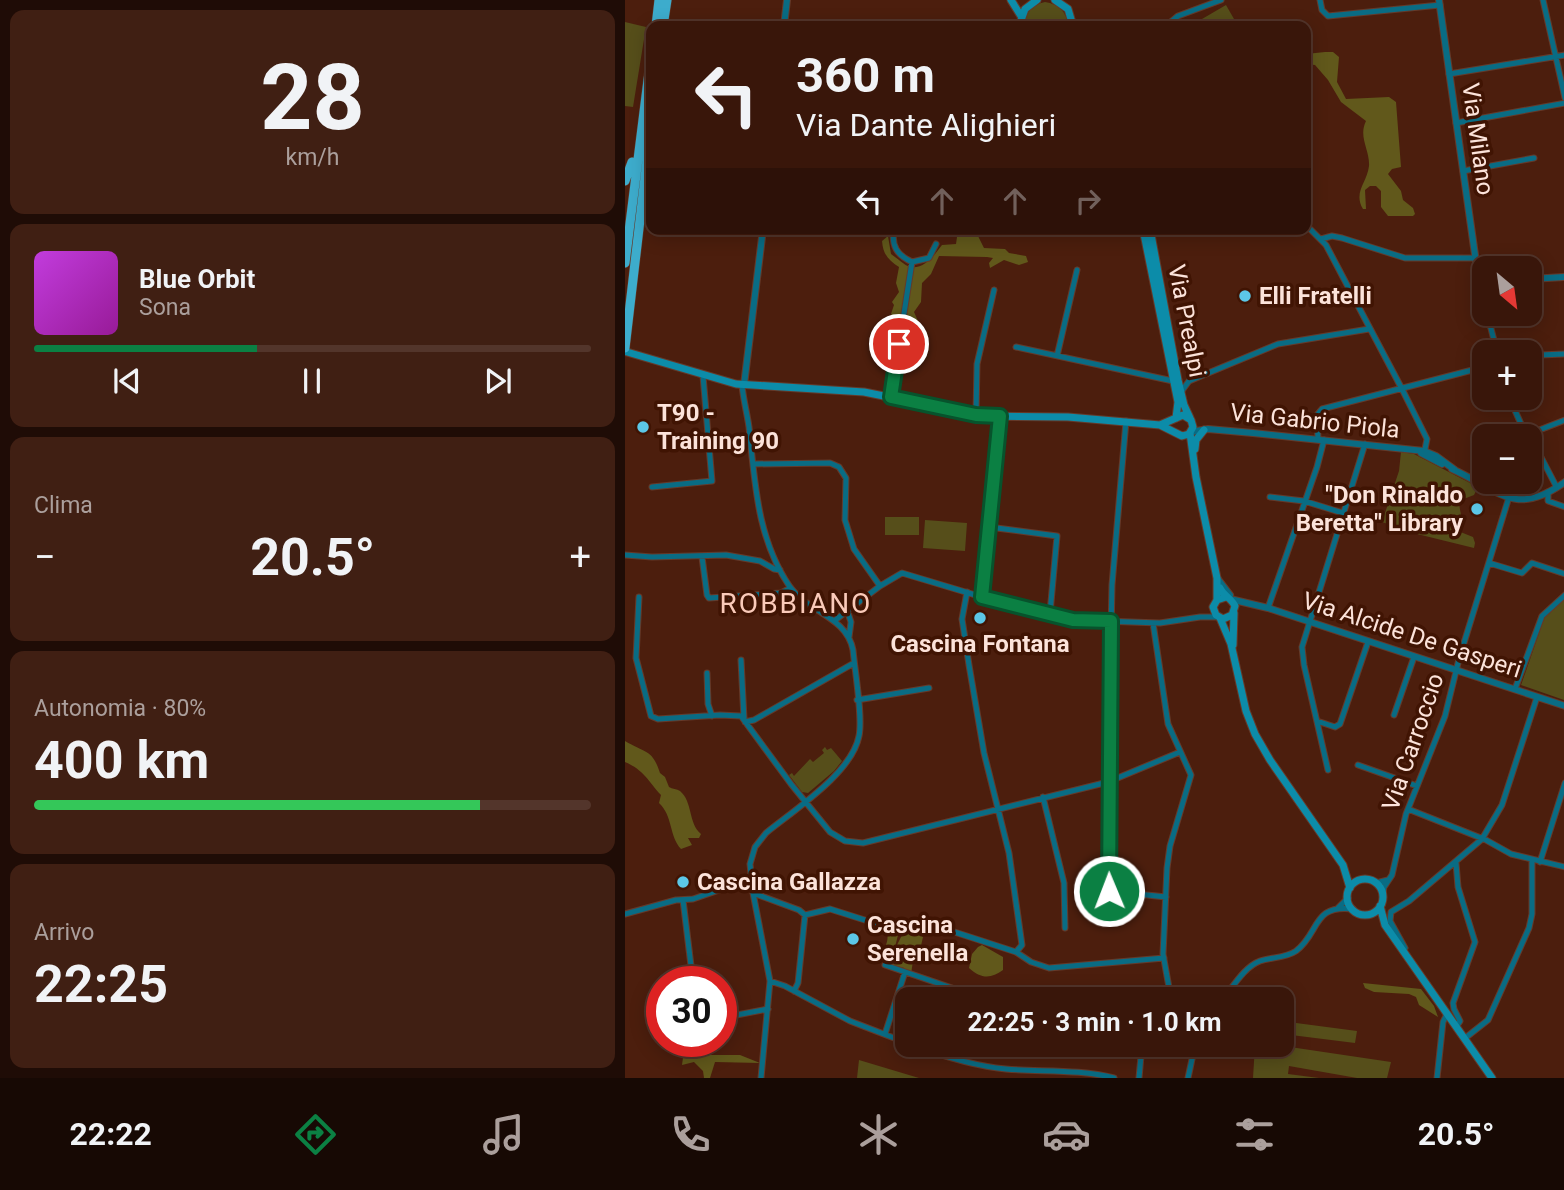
<!DOCTYPE html>
<html lang="it">
<meta charset="utf-8">
<style>
:root{--surface:#39160a;--page:#401f13;--text:#f1f3f6;--muted:#ab9f9c;--line:#53352b;--accent:#0b8043}
body{margin:0;font-family:Roboto,sans-serif;background:var(--page);color:var(--text);height:100vh;display:flex;flex-direction:column;font-size:26px;white-space:nowrap}
*{box-sizing:border-box;margin:0}
p{font-size:23px;color:var(--muted)}
.icon{flex:none;width:38px;height:38px;fill:none;stroke:currentColor;stroke-width:2;stroke-linecap:round;stroke-linejoin:round}
.map{position:relative;flex:1;overflow:hidden}
.drawer{display:flex;flex-direction:column;gap:10px;padding:10px;background:#1f0c06;width:625px}
.drawer>*{flex:none}
.hud{position:absolute;left:21px;top:21px;width:665px;height:214px;border-radius:14px;box-shadow:0 4px 18px #0003,0 0 0 2px var(--line);background:#39160a;color:var(--text);overflow:hidden}
.needle{width:46px;rotate:151deg}
.buttons{position:absolute;left:847px;top:256px;display:grid;gap:14px}
.buttons a{display:grid;place-items:center;width:70px;height:70px;border-radius:14px;background:var(--surface);box-shadow:0 4px 18px #0003,0 0 0 2px var(--line);font-size:35px}
.speed{position:absolute;left:21px;top:966px;display:flex;gap:14px;font-size:35px;font-weight:700;text-align:center}
.speed>*{display:grid;place-content:center;width:91px;height:91px;border-radius:50%;background:var(--surface);box-shadow:0 4px 18px #0003,0 0 0 2px var(--line);line-height:1}
.speed .limit{border:10px solid #d22;background:#fff;color:#111}
.pin{position:absolute;display:grid;place-items:center;width:60px;height:60px;color:#fff;margin:-30px;border:4px solid #fff;border-radius:50%;box-shadow:0 2px 7px #0007}
.me{position:absolute;width:77px;margin:-38px;rotate:359deg;stroke-linejoin:round;filter:drop-shadow(0 0 5px #0008)}
.turn{display:flex;align-items:center;gap:24px;height:147px;padding:0 35px;font-size:32px}
.turn .icon{width:91px;height:91px;stroke-width:2.5}
.turn b{display:block;font-size:49px;line-height:60px}
.lanes{display:flex;align-items:center;height:66px;padding:0 35px;background:#0003;justify-content:center;gap:35px;direction:ltr}
.lanes .off{opacity:.35}
.big{font-size:52px;font-weight:700;line-height:1.1}
.drawer .tile{flex:1;display:flex;flex-direction:column;justify-content:center;gap:10px;min-width:0;padding:0 24px;border-radius:14px;background:var(--page)}
.drawer .dial{align-items:center;gap:0}
.dial b{font-size:91px;line-height:1}
.song{display:flex;align-items:center;gap:21px}
.cover{width:84px;height:84px;border-radius:10px;background:linear-gradient(135deg,hsl(290 70% 55%),hsl(300 70% 35%))}
.played{height:7px;border-radius:4px;background:linear-gradient(90deg,var(--accent) 40%,var(--line) 40%)}
.keys{display:flex;justify-content:space-around;direction:ltr}
.heat{display:flex;justify-content:space-between;align-items:center;font-size:38px;direction:ltr}
.charge{height:10px;border-radius:5px;background:linear-gradient(90deg,#34c759 80%,var(--line) 0)}
.trip{position:absolute;left:270px;top:987px;width:399px;height:70px;border-radius:14px;background:var(--surface);box-shadow:0 4px 18px #0003,0 0 0 2px var(--line);font-weight:700;line-height:70px;text-align:center}
.tabs{display:flex;height:112px;justify-content:space-around;align-items:center;background:#170904;color:var(--muted)}
.tabs .icon{width:49px;height:49px}
.tabs .current{color:var(--accent)}
.tabs b{font-size:32px;color:var(--text)}
main{display:flex;flex:1;min-height:0}
.map>svg:first-child{display:block}
.green{fill:#564e1a}
.forest{fill:#61581b}
.lines{fill:none;stroke-linecap:round;stroke-linejoin:round}
.minor-casing{stroke:#653a2a;stroke-width:7}
.tertiary-casing{stroke:#653a2a;stroke-width:8}
.secondary-casing{stroke:#653a2a;stroke-width:9}
.trunk-casing{stroke:#653a2a;stroke-width:10}
.minor{stroke:#096c84;stroke-width:5}
.tertiary{stroke:#096c84;stroke-width:6}
.secondary{stroke:#0c8ca9;stroke-width:7}
.trunk{stroke:#3daccc;stroke-width:9}
.route-casing{stroke:#07532c;stroke-width:18}
.route{stroke:#0b8043;stroke-width:12}
.poi-dot{fill:#5cc7e7;stroke:#401403;stroke-width:2.5}
.labels{text-anchor:middle;dominant-baseline:central;stroke-width:7;stroke-linejoin:round;paint-order:stroke}
.street-label{font-size:24px;fill:#fce3da;stroke:#401403}
.poi-label{font-size:24px;font-weight:bold;fill:#fce3da;stroke:#401403;text-anchor:start}
.quarter-label{font-size:28px;letter-spacing:2px;fill:#facab9;stroke:#401403}
</style>
<main>
<section class="drawer">
<div class="tile dial"><b>28</b><p>km/h</p></div>
<div class="tile">
<div class="song"><i class="cover"></i><div><b>Blue Orbit</b><p>Sona</p></div></div>
<div class="played"></div>
<div class="keys"><svg class="icon" aria-label="previous" viewBox="0 0 24 24"><path d="M18 5L8 12l10 7zM5 5v14"/></svg><svg class="icon" aria-label="pause" viewBox="0 0 24 24"><path d="M8 5v14M16 5v14"/></svg><svg class="icon" aria-label="next" viewBox="0 0 24 24"><path d="M6 5l10 7-10 7zM19 5v14"/></svg></div>
</div>
<div class="tile"><p>Clima</p>
<div class="heat"><a>−</a><b class="big">20.5°</b><a>+</a></div>
</div>
<div class="tile"><p>Autonomia · 80%</p><b class="big">400 km</b><div class="charge"></div></div>
<div class="tile"><p>Arrivo</p><b class="big">22:25</b></div>
</section>
<div class="map">
<svg width="940" height="1078" viewBox="0 0 940 1078">
<rect width="100%" height="100%" fill="#4c1e0d"/>
<path class="green" d="M420,2C434,4 442,12 443,26H398C398,13 407,5 420,2Z
M601,5L613,26H565Z
M0,22L21,27L8,107L0,106Z
M776,452L789,454L853,487L849,495L836,500L834,504L837,520L833,531L848,537L850,543L849,548L788,533L757,522L774,471Z
M260,517H294V535H260Z
M300,520L342,523L340,551L298,548Z
M939,599V700L896,685L920,616Z
M200,747L202,750L206,748L217,761L209,771L183,793L177,792L164,775L167,773L169,776L185,759L188,762L199,753L197,750Z
M656,1021L732,1031L730,1043L666,1035L665,1047L766,1062L762,1078H732L664,1066L663,1074L694,1078H628L630,1045H656Z
M234,1060L294,1078H232Z"/>
<path class="forest" d="M700,52H708L714,57L712,82L721,99L764,97L771,102L776,167L767,169L763,174L776,191L778,200L788,208L790,214L788,216H763L756,207V191L751,186H745L740,190L741,209H738C728,192 742,183 744,166C745,150 733,137 741,121L716,102L703,80L690,65L681,64V54Z
M336,233L352,234L359,248L380,249L384,253L401,256L403,262L394,265L379,260L365,268L364,263L368,258L362,257L314,256L306,274L297,283L296,302L289,312L293,321V333L277,352L271,353L274,343L270,331L272,322L266,314L269,305L267,302L274,292L271,283L274,267C263,260 258,254 257,241L263,236L266,254C272,258 279,265 285,267C299,270 310,254 317,245L331,244L332,237Z
M0,741C22,754 27,749 35,773L40,777L44,787C47,789 52,789 55,791C68,802 63,823 76,834L74,838H63L67,845L56,849C44,836 48,816 34,803L36,795C23,781 19,770 0,762Z
M265,928L274,931L269,951L278,933L294,934L298,937L295,950L285,949L280,957L288,961L286,974L280,972L279,968L253,961C258,949 266,942 261,929Z
M357,945L378,957V970C366,979 356,979 344,968L347,954L353,947Z
M738,983L796,989L809,1006L813,1017L794,1005L791,997L784,994L749,992L740,988Z
M63,1041H80L66,1046L69,1055H115L135,1063L90,1062L85,1078H79L78,1071L69,1062L57,1065L60,1043Z"/>
<g class="lines">
<defs>
<path id="minor" d="M695,0L697,10L703,16L815,5
M918,0L940,98
M541,26L553,16L596,0
M824,74L940,55
M831,123L940,103
M838,171L909,158
M681,225L701,245L777,389L802,439L799,454
M269,229C266,246 272,255 287,262
M696,239L707,236L717,238L780,258H850
M287,262L304,258L311,244
M854,283L859,304
M862,313L872,352
M391,347L548,381
M915,355L940,354
M432,356L452,270
M117,385C118,398 122,413 124,427C130,483 132,539 165,587C183,612 222,617 228,650C230,672 238,717 234,736C227,773 169,810 141,833L130,847L125,864L128,893L145,981L136,1078
M556,392L564,381L653,344L744,329
M266,397L287,262
M884,397L896,424L904,434L931,486
M351,415L352,364L369,290
M501,421L487,585L483,782L484,891L541,897
M904,434L940,420
M693,439L692,415L697,409L859,367
M128,464L205,463L214,467L221,478L220,520L229,549L255,586
M27,487L87,481L78,376
M923,492V501L940,507
M645,497L679,501L718,513
M364,527L432,536L425,613
M0,555L27,557L101,555L135,561L149,569L155,570
M77,557L82,595L84,598L156,593L166,588
M864,563L897,573L907,563L940,574
M342,592L337,619L344,665L359,753L384,853L397,945L391,952
M14,597L11,658L26,716L33,719L95,715L116,716L166,784L205,832L220,841L238,843L483,782L555,752
M357,597L375,416
M643,608L692,467L699,440
M222,610L226,622L224,637
M209,621L255,586L277,573L357,597L448,620L535,623L575,617H593
M528,623L543,724L566,775L545,846L542,868L538,954L545,993L573,999
M116,660L119,719
M82,673L83,704L87,716
M890,689L917,616L940,595
M232,700L304,688
M769,715L789,657
M692,721L710,727L715,724L743,642
M120,722L129,720L229,663
M733,765L792,786
M703,770L679,665L677,647L740,444
M418,797L439,883L440,928
M783,809L861,840L886,854L940,867
M915,862L940,783
M751,883L763,880
M128,893L174,910L180,915L173,983L169,991
M758,893L759,887L767,875L781,814L820,716L834,659L884,497
M58,900L68,982
M713,908L723,898
M0,914L51,900L68,899L126,879
M180,915L205,909L246,922L287,930L308,925L391,952
M780,948L765,921L766,912L784,901L857,839L877,805L912,697
M391,952L406,962L424,968L539,958
M260,965L359,999
M145,981L160,986L225,1021L282,1043
M598,999C608,987 619,967 635,961C647,957 661,958 671,951C695,933 687,904 728,909
M96,1018L143,1009
M831,1027L835,1021L829,1009L828,1003L850,942L833,887L831,863
M260,1034L280,972
M839,1039L863,1020L904,928L907,914V860
M287,1045C317,1056 349,1066 381,1069C416,1072 455,1069 489,1078
M514,1078L517,1045
M563,1078L570,1045
M812,1078L818,1022L822,1014"/>
<path id="tertiary" d="M814,0L854,283H859
M159,26L162,0
M905,279L940,277
M119,385L138,229
M566,432L583,429L628,433L799,451L811,456L830,470
M796,453L817,464
M827,469C874,490 890,518 940,482
M592,578L605,595
M605,599L643,608L940,706"/>
<path id="secondary" d="M386,0L396,16
M430,0L443,9L448,26
M394,26L400,9L412,0
M518,229L553,402L551,418
M525,229L553,380L559,405L565,418
M2,352L111,384L239,392L358,416L443,417L535,425L557,436L564,434L568,427L566,420L558,415L535,425
M565,433L571,477L592,578V600
M570,449L571,440L579,430
M595,588C599,596 606,598 610,606L607,615L598,619L591,615L588,607L592,600L601,597
M595,618L606,644L621,711L630,734L645,760L718,865L725,888
M608,645L609,613
M722 897a18 18 0 1 1 36 0a18 18 0 1 1-36 0Z
M755,906L760,925L867,1078"/>
<path id="trunk" d="M31,26L34,0
M38,26L42,0
M0,181L7,162
M22,217L26,195
M0,263L26,56
M0,348L26,126"/>
</defs>
<use href="#minor" class="minor-casing"/>
<use href="#tertiary" class="tertiary-casing"/>
<use href="#secondary" class="secondary-casing"/>
<use href="#trunk" class="trunk-casing"/>
<use href="#minor" class="minor"/>
<use href="#tertiary" class="tertiary"/>
<use href="#secondary" class="secondary"/>
<use href="#trunk" class="trunk"/>
</g>
<g class="lines">
<defs>
<path id="route" d="M274,344L266,397L351,415L375,416L357,597L448,620L486,621L484,891"/>
</defs>
<use href="#route" class="route-casing"/>
<use href="#route" class="route"/>
</g>
<g class="poi-dot">
<circle cx="620" cy="296" r="7"/>
<circle cx="18" cy="427" r="7"/>
<circle cx="852" cy="509" r="7"/>
<circle cx="355" cy="618" r="7"/>
<circle cx="58" cy="882" r="7"/>
<circle cx="228" cy="939" r="7"/>
</g>
<g class="labels">
<g class="street-label">
<text transform="translate(853 139) rotate(82)">Via Milano</text>
<text transform="translate(562 321) rotate(79)">Via Prealpi</text>
<text transform="translate(690 421) rotate(6)">Via Gabrio Piola</text>
<text transform="translate(787 635) rotate(18)">Via Alcide De Gasperi</text>
<text transform="translate(788 742) rotate(-71)">Via Carroccio</text>
</g>
<g class="poi-label">
<text x="634" y="296">Elli Fratelli</text>
<text x="32" y="413">T90 -<tspan x="32" dy="28">Training 90</tspan></text>
<text x="838" y="495" text-anchor="end">"Don Rinaldo<tspan x="838" dy="28">Beretta" Library</tspan></text>
<text x="355" y="644" text-anchor="middle">Cascina Fontana</text>
<text x="72" y="882">Cascina Gallazza</text>
<text x="242" y="925">Cascina<tspan x="242" dy="28">Serenella</tspan></text>
</g>
<g class="quarter-label">
<text x="171" y="603">ROBBIANO</text>
</g>
</g>
</svg>
<div class="buttons">
<a><svg class="needle" viewBox="-14 -14 28 28"><path d="M0-13l5 13h-10z" fill="#e53935"/><path d="M0 13l5-13h-10z" fill="#ab9f9c"/></svg></a>
<a>+</a>
<a>−</a>
</div>
<div class="speed"><div class="limit">30</div></div>
<div class="pin" style="left:274px;top:344px;background:#d93025"><svg class="icon" aria-label="arrive" viewBox="0 0 24 24"><path d="M6 21V4h12l-3 4 3 4H6"/></svg></div>
<svg class="me" style="left:484px;top:891px" viewBox="-20 -20 40 40"><circle r="17" fill="#0b8043" stroke="#fff" stroke-width="3"/><path d="M0-11L8 9 0 5-8 9z" fill="#fff"/></svg>
<div class="trip">22:25 · 3 min · 1.0 km</div>
<div class="hud">
<div class="turn"><svg class="icon" aria-label="left" viewBox="0 0 24 24"><path d="M17 20v-9H6M10 6l-5 5 5 5"/></svg><div><b>360 m</b>Via Dante Alighieri</div></div>
<div class="lanes"><svg class="icon" aria-label="left" viewBox="0 0 24 24"><path d="M17 20v-9H6M10 6l-5 5 5 5"/></svg><svg class="icon off" aria-label="ahead" viewBox="0 0 24 24"><path d="M12 20V5M6 11l6-6 6 6"/></svg><svg class="icon off" aria-label="ahead" viewBox="0 0 24 24"><path d="M12 20V5M6 11l6-6 6 6"/></svg><svg class="icon off" aria-label="right" viewBox="0 0 24 24"><path d="M7 20v-9h11M14 6l5 5-5 5"/></svg></div>
</div>
</div>
</main>
<nav class="tabs">
<b>22:22</b>
<svg class="icon current" aria-label="directions" viewBox="0 0 24 24"><path d="M12 3l9 9-9 9-9-9zM9 14v-3h6M13 9l2 2-2 2"/></svg>
<svg class="icon" aria-label="music" viewBox="0 0 24 24"><path d="M9 18V5l10-2v13"/><circle cx="6" cy="18" r="3"/><circle cx="16" cy="16" r="3"/></svg>
<svg class="icon" aria-label="phone" viewBox="0 0 24 24"><path d="M5 4h4l2 5-3 2q2 4 5 5l2-3 5 2v4C11 20 4 13 5 4z"/></svg>
<svg class="icon" aria-label="climate" viewBox="0 0 24 24"><path d="M12 3v18M4 7l16 10M4 17L20 7"/></svg>
<svg class="icon" aria-label="car" viewBox="0 0 24 24"><path d="M5 17H2v-5l4-1 3-4h7l3 4 3 1v5h-3M9 17h6M6 11h13"/><circle cx="7" cy="17" r="2"/><circle cx="17" cy="17" r="2"/></svg>
<svg class="icon" aria-label="filters" viewBox="0 0 24 24"><path d="M4 7h16M4 17h16"/><circle cx="9" cy="7" r="2"/><circle cx="15" cy="17" r="2"/></svg>
<b>20.5°</b>
</nav>
